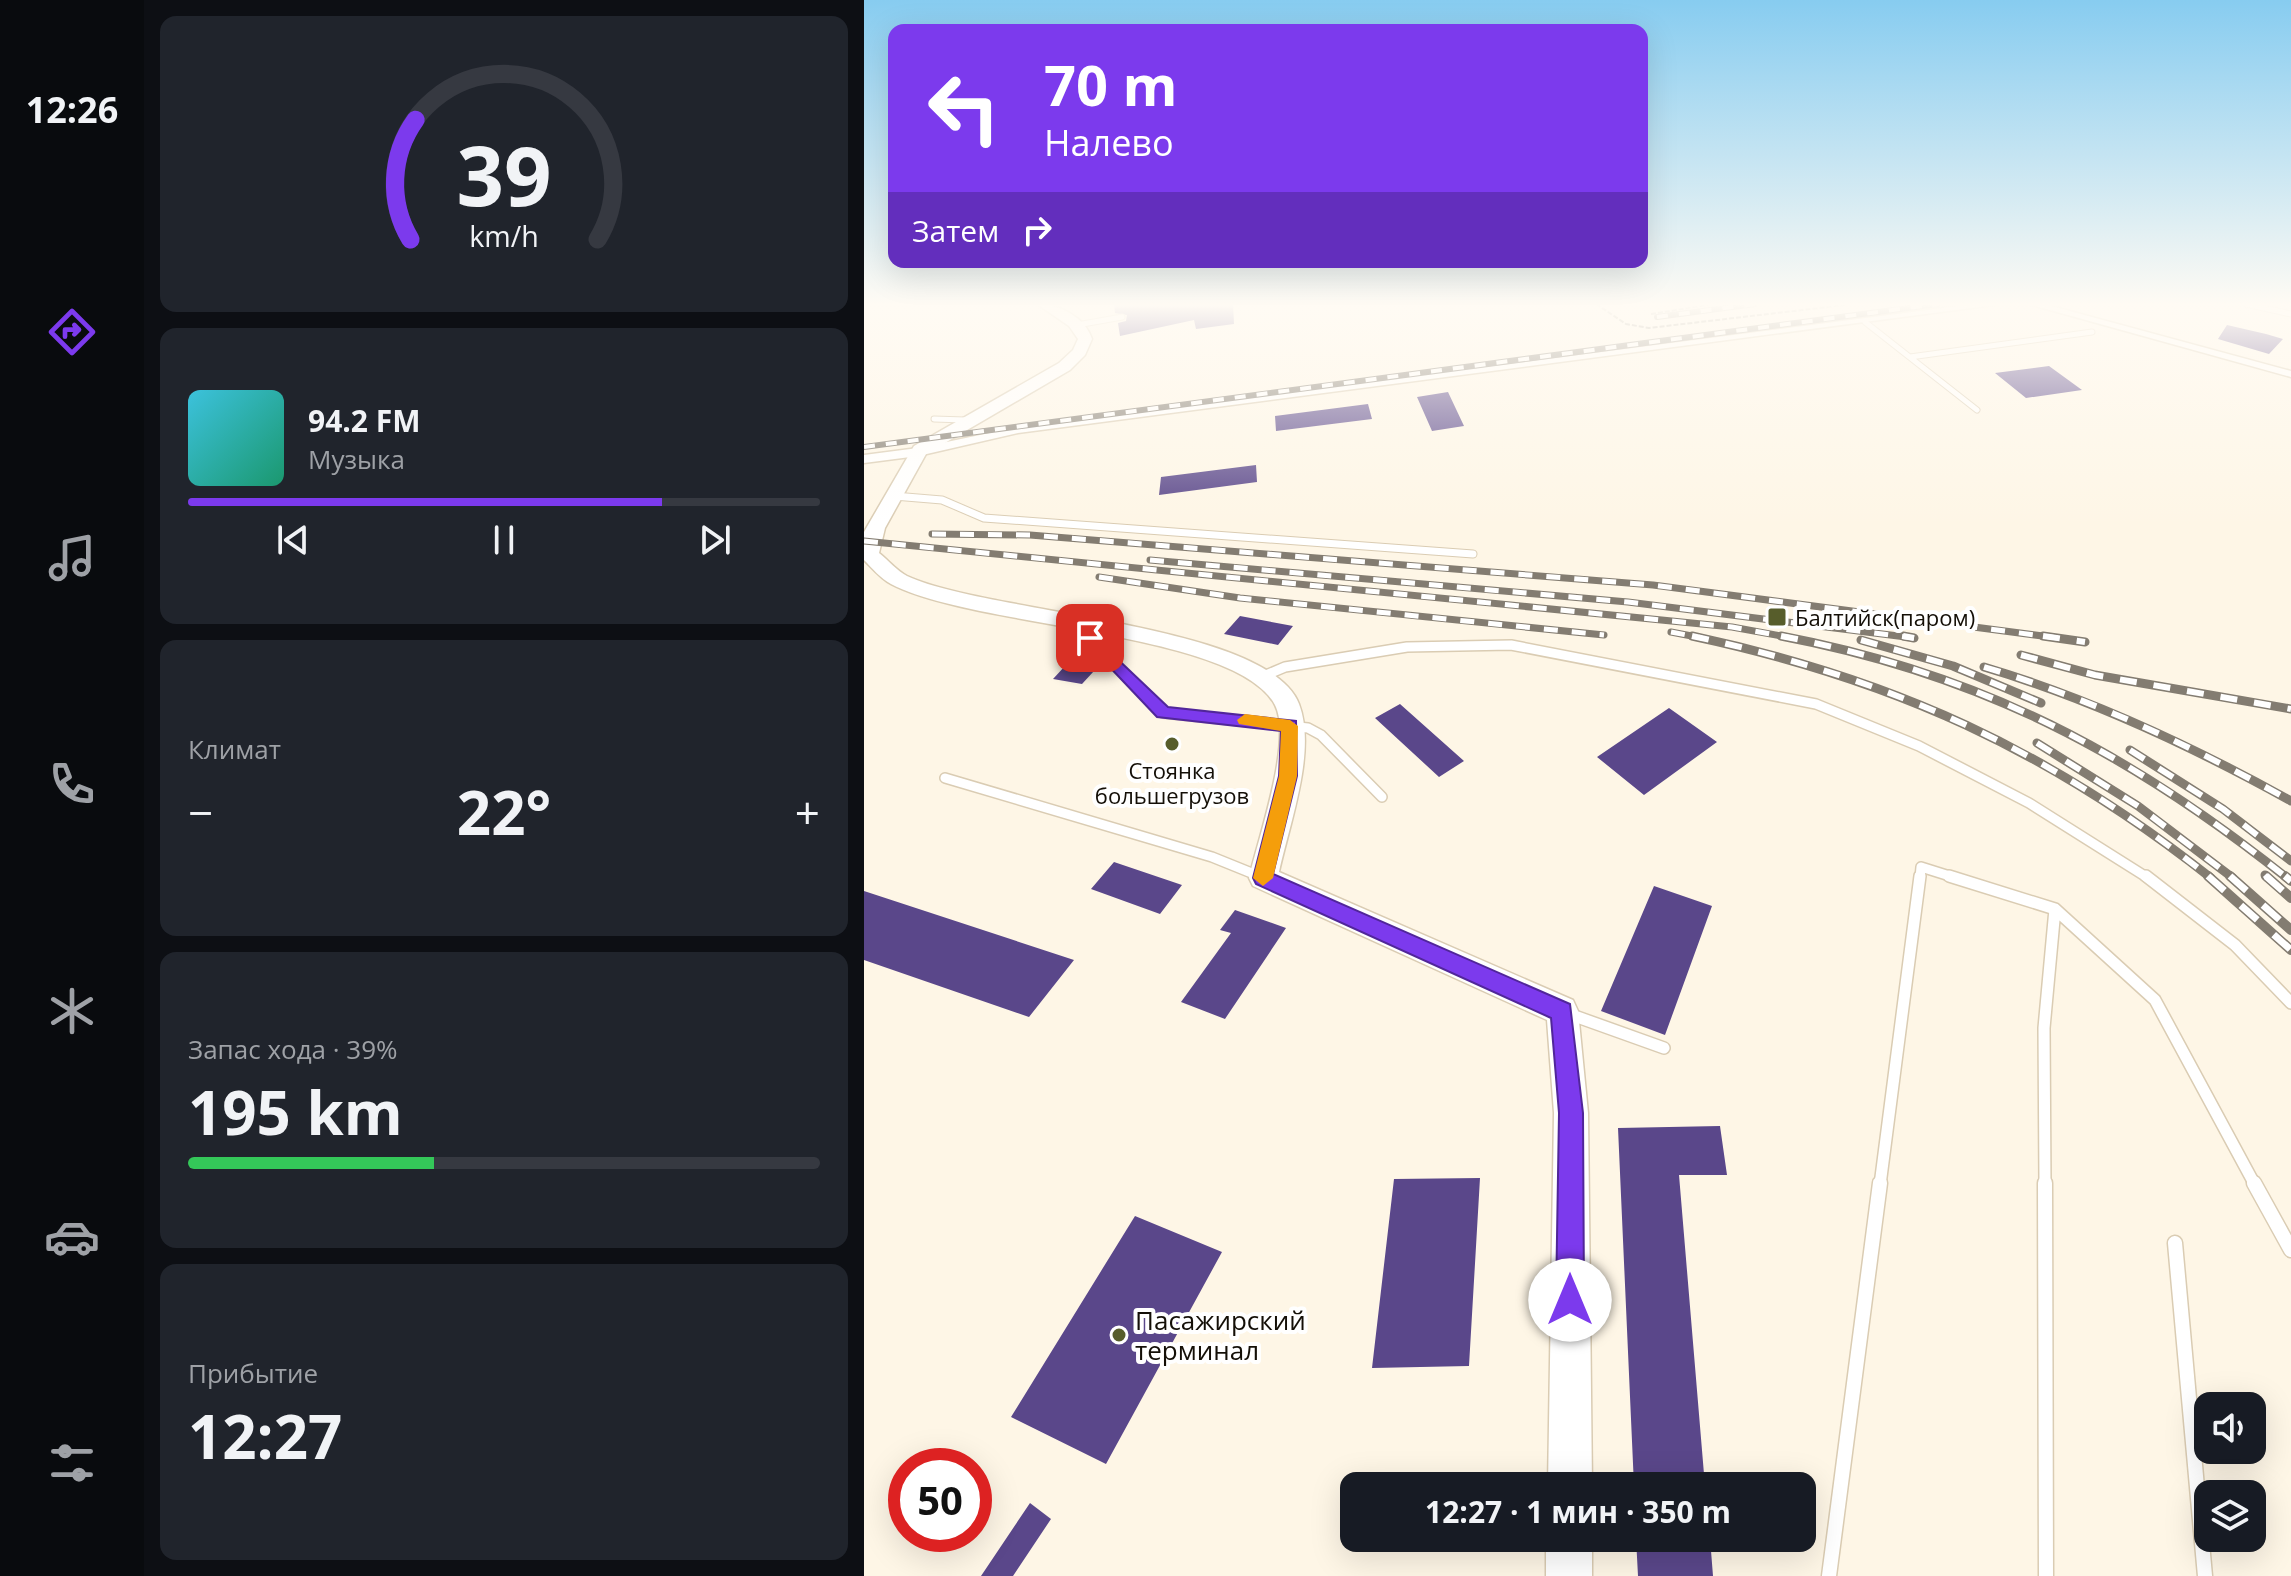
<!DOCTYPE html>
<html lang="ru">
<meta charset="utf-8">
<style>
:root{--surface:#171b24;--page:#20242c;--text:#f1f3f6;--muted:#9ea1a6;--line:#363941;--accent:#7c3aed}
body{margin:0;font-family:"Open Sans",sans-serif;background:var(--page);color:var(--text);height:100vh;display:flex;flex-direction:column;font-size:30px;white-space:nowrap}
*{box-sizing:border-box;margin:0}
p{font-size:26px;color:var(--muted)}
.icon{flex:none;width:44px;height:44px;fill:none;stroke:currentColor;stroke-width:2;stroke-linecap:round;stroke-linejoin:round}
.map{position:relative;flex:1;overflow:hidden}
.side{display:flex;flex-direction:column;gap:16px;padding:16px;background:#0d0f14;width:720px}
.side>*{flex:none}
.hud{position:absolute;left:24px;top:24px;width:760px;height:244px;border-radius:16px;box-shadow:0 8px 32px #0002;background:#7c3aed;color:#fff;overflow:hidden}
.controls{position:absolute;left:1330px;top:1392px;display:grid;gap:16px}
.controls a{display:grid;place-items:center;width:72px;height:72px;border-radius:16px;background:var(--surface);box-shadow:0 8px 32px #0002;font-size:40px}
.speed{position:absolute;left:24px;top:1448px;display:flex;gap:16px;font-size:40px;font-weight:700;text-align:center}
.speed>*{display:grid;place-content:center;width:104px;height:104px;border-radius:50%;background:var(--surface);box-shadow:0 8px 32px #0002;line-height:1}
.speed .limit{border:12px solid #d22;background:#fff;color:#111}
.pin{position:absolute;display:grid;place-items:center;width:68px;height:68px;color:#fff;margin:-34px;border-radius:16px;box-shadow:0 4px 12px #0006}
.me{position:absolute;width:88px;margin:-44px;rotate:0deg;stroke-linejoin:round;filter:drop-shadow(0 0 6px #0008)}
.turn{display:flex;align-items:center;gap:28px;height:168px;padding:0 24px;font-size:36px}
.turn .icon{width:104px;height:104px;stroke-width:2.5}
.turn b{display:block;font-size:56px;line-height:68px}
.then{display:flex;align-items:center;height:76px;padding:0 24px;background:#0003;gap:16px;font-size:30px}
.big{font-size:60px;font-weight:700;line-height:1.1}
.side .widget{flex:1;display:flex;flex-direction:column;justify-content:center;gap:12px;min-width:0;padding:0 28px;border-radius:16px;background:var(--page)}
.side .dial{align-items:center;gap:0}
.dial svg{height:208px;overflow:visible;fill:none;stroke:var(--line);stroke-width:7;stroke-linecap:round;text-anchor:middle}
.dial text{fill:var(--text);stroke:none}
.song{display:flex;align-items:center;gap:24px}
.cover{width:96px;height:96px;border-radius:12px;background:linear-gradient(135deg,hsl(190 70% 55%),hsl(160 70% 35%))}
.played{height:8px;border-radius:4px;background:linear-gradient(90deg,var(--accent) 75%,var(--line) 75%)}
.keys{display:flex;justify-content:space-around;direction:ltr}
.heat{display:flex;justify-content:space-between;align-items:center;font-size:44px;direction:ltr}
.charge{height:12px;border-radius:6px;background:linear-gradient(90deg,#34c759 39%,var(--line) 0)}
.trip{position:absolute;left:476px;top:1472px;width:476px;height:80px;border-radius:16px;background:var(--surface);box-shadow:0 8px 32px #0002;font-weight:700;line-height:80px;text-align:center}
main{display:flex;flex:1;min-height:0}
.dock{display:flex;flex-direction:column;width:144px;justify-content:space-around;align-items:center;background:#090b0e;color:var(--muted)}
.dock .icon{width:56px;height:56px}
.dock .on{color:var(--accent)}
.dock b{font-size:36px;color:var(--text)}
.map>svg:first-child{display:block}
.building{fill:#5a478a}
.lines{fill:none;stroke-linecap:round;stroke-linejoin:round}
.service-far4-casing{stroke:#daccb3;stroke-width:7}
.service-far3-casing{stroke:#daccb3;stroke-width:9}
.service-far2-casing{stroke:#daccb3;stroke-width:12}
.service-far1-casing{stroke:#daccb3;stroke-width:14}
.service-casing{stroke:#daccb3;stroke-width:17}
.minor-casing{stroke:#daccb3;stroke-width:3}
.secondary-casing{stroke:#daccb3;stroke-width:3}
.path{stroke:#878175;stroke-width:2;stroke-dasharray:5 2;stroke-linecap:butt}
.service-far4{stroke:#fff;stroke-width:5}
.service-far3{stroke:#fff;stroke-width:7}
.service-far2{stroke:#fff;stroke-width:9}
.service-far1{stroke:#fff;stroke-width:11}
.service{stroke:#fff;stroke-width:14}
.minor{fill:#fff;fill-rule:evenodd}
.secondary{fill:#fff;fill-rule:evenodd}
.rail-far3-casing{stroke:#837c71;stroke-width:6}
.rail-far2-casing{stroke:#837c71;stroke-width:7}
.rail-far1-casing{stroke:#837c71;stroke-width:9}
.rail-casing{stroke:#837c71;stroke-width:10}
.rail-far3{stroke:#fff;stroke-width:4;stroke-dasharray:11;stroke-linecap:butt}
.rail-far2{stroke:#fff;stroke-width:5;stroke-dasharray:14;stroke-linecap:butt}
.rail-far1{stroke:#fff;stroke-width:6;stroke-dasharray:17;stroke-linecap:butt}
.rail{stroke:#fff;stroke-width:7;stroke-dasharray:22;stroke-linecap:butt}
.route{fill:#7c3aed;stroke:#51269a;stroke-width:2}
.slow{fill:#f59e0b}
.poi-dot{fill:#575d2b;stroke:#fff;stroke-width:3}
.labels{text-anchor:middle;dominant-baseline:central;stroke-width:8;stroke-linejoin:round;paint-order:stroke}
.poi-label{font-size:22px;fill:#140f07;stroke:#fff;text-anchor:start}
.near-poi-label{font-size:26px;fill:#140f07;stroke:#fff;text-anchor:start}
</style>
<main>
<nav class="dock">
<b>12:26</b>
<svg class="icon on" aria-label="directions" viewBox="0 0 24 24"><path d="M12 3l9 9-9 9-9-9zM9 14v-3h6M13 9l2 2-2 2"/></svg>
<svg class="icon" aria-label="music" viewBox="0 0 24 24"><path d="M9 18V5l10-2v13"/><circle cx="6" cy="18" r="3"/><circle cx="16" cy="16" r="3"/></svg>
<svg class="icon" aria-label="phone" viewBox="0 0 24 24"><path d="M5 4h4l2 5-3 2q2 4 5 5l2-3 5 2v4C11 20 4 13 5 4z"/></svg>
<svg class="icon" aria-label="climate" viewBox="0 0 24 24"><path d="M12 3v18M4 7l16 10M4 17L20 7"/></svg>
<svg class="icon" aria-label="car" viewBox="0 0 24 24"><path d="M5 17H2v-5l4-1 3-4h7l3 4 3 1v5h-3M9 17h6M6 11h13"/><circle cx="7" cy="17" r="2"/><circle cx="17" cy="17" r="2"/></svg>
<svg class="icon" aria-label="filters" viewBox="0 0 24 24"><path d="M4 7h16M4 17h16"/><circle cx="9" cy="7" r="2"/><circle cx="15" cy="17" r="2"/></svg>
</nav>
<section class="side">
<div class="widget dial"><svg viewBox="0 0 100 80">
<path d="M14 69A42 42 0 1 1 86 69"/>
<path d="M14 69A42 42 0 0 1 16 23" stroke="#7c3aed"/>
<text x="50" y="56" font-size="32" font-weight="700">39</text>
<text x="50" y="72" font-size="11">km/h</text>
</svg></div>
<div class="widget">
<div class="song"><i class="cover"></i><div><b>94.2 FM</b><p>Музыка</p></div></div>
<div class="played"></div>
<div class="keys"><svg class="icon" aria-label="previous" viewBox="0 0 24 24"><path d="M18 5L8 12l10 7zM5 5v14"/></svg><svg class="icon" aria-label="pause" viewBox="0 0 24 24"><path d="M8 5v14M16 5v14"/></svg><svg class="icon" aria-label="next" viewBox="0 0 24 24"><path d="M6 5l10 7-10 7zM19 5v14"/></svg></div>
</div>
<div class="widget"><p>Климат</p>
<div class="heat"><a>−</a><b class="big">22°</b><a>+</a></div>
</div>
<div class="widget"><p>Запас хода · 39%</p><b class="big">195 km</b><div class="charge"></div></div>
<div class="widget"><p>Прибытие</p><b class="big">12:27</b></div>
</section>
<div class="map">
<svg width="1427" height="1576" viewBox="0 0 1427 1576">
<rect width="100%" height="100%" fill="#fef6e6"/>
<path class="building" d="M250,304H369L370,324L332,329L330,320L256,336L254,323L262,321L263,315L251,313Z
M1363,325L1402,334L1419,339L1405,354L1354,339Z
M1185,366L1218,390L1162,398L1131,373Z
M584,392L600,426L568,431L553,397Z
M504,404L508,419L412,431L411,416Z
M392,465L393,482L295,495L297,477Z
M376,616L429,626L414,645L360,634Z
M201,666L230,671L218,684L189,679Z
M536,704L600,761L575,777L511,718Z
M805,708L853,742L780,795L733,757Z
M250,862L318,885L296,914L227,889Z
M790,886L848,906L801,1035L737,1011Z
M0,891L210,960L165,1017L0,960Z
M371,910L422,928L361,1019L317,1002L367,933L356,930Z
M856,1126L863,1175H815L841,1486H770L754,1128Z
M616,1178L605,1366L508,1368L530,1179Z
M271,1216L358,1252L242,1464L147,1417Z
M166,1503L187,1519L149,1576H117Z
M772,1538H846L849,1576H774Z"/>
<g class="lines">
<defs>
<path id="service-far4" d="M1382,304L1427,314
M1001,322L1113,410
M213,325L258,317
M1046,357L1228,332
M70,419L101,420"/>
<path id="service-far3" d="M30,496L78,500L120,518L609,554
M211,624L225,638"/>
<path id="service-far2" d="M223,636L299,713L444,728L457,735L518,797
M402,675L421,667L543,647L647,645L952,704L1055,746L1165,803L1284,878
M81,778L348,857L395,876
M1056,878L1057,867L1092,878"/>
<path id="service-far1" d="M1085,876L1191,909L1291,1000L1391,1185
M1282,876L1371,945L1427,1003
M705,1014L800,1048
M1016,1185L1056,876
M1181,1185L1180,1028L1191,909"/>
<path id="service" d="M1181,1183L1182,1576
M1390,1183L1427,1250
M1311,1243L1341,1576
M965,1576L1016,1183"/>
<path id="minor" d="M1110,304H1138L154,433L54,456L0,463V455L54,448L154,427Z
M1164,304H1180L1427,371V377Z"/>
<path id="secondary" d="M173,304C195,304 221,317 228,339L221,355L206,370L62,454L21,528L15,553C24,560 33,571 43,576C125,614 404,623 435,704C453,751 425,825 415,872L709,1000L714,1011L724,1113L728,1486H684L690,1113L683,1020L389,886L385,878C394,839 429,740 411,705C372,631 110,628 27,584C17,579 8,568 0,560V532L50,446L195,363L209,350L214,339L205,326Z
M682,1538H728V1576H682Z"/>
</defs>
<use href="#service-far4" class="service-far4-casing"/>
<use href="#service-far3" class="service-far3-casing"/>
<use href="#service-far2" class="service-far2-casing"/>
<use href="#service-far1" class="service-far1-casing"/>
<use href="#service" class="service-casing"/>
<use href="#minor" class="minor-casing"/>
<use href="#secondary" class="secondary-casing"/>
<path class="path" d="M732,304L762,324L785,328L989,304
M787,314L849,304"/>
<use href="#service-far4" class="service-far4"/>
<use href="#service-far3" class="service-far3"/>
<use href="#service-far2" class="service-far2"/>
<use href="#service-far1" class="service-far1"/>
<use href="#service" class="service"/>
<use href="#minor" class="minor"/>
<use href="#secondary" class="secondary"/>
<defs>
<path id="rail-far3" d="M793,317L891,304
M0,447L1074,304"/>
<path id="rail-far2" d="M68,534L166,535L789,585L1194,638
M0,541L868,627L928,638
M286,560L764,602L1050,638
M235,577L376,598L740,635
M807,632L838,638"/>
<path id="rail-far1" d="M828,636C1029,679 1185,750 1347,878
M917,636C1117,674 1266,753 1423,878
M1039,636L1050,638
M1179,636L1221,642
M997,640L1089,666L1177,703
M1157,655L1231,675L1427,709
M1120,667C1228,699 1328,746 1427,801
M1173,743L1274,806L1369,878
M1266,750L1359,809L1427,861
M1401,875L1404,878"/>
<path id="rail" d="M1344,876L1427,950
M1366,876L1427,930
M1402,876L1427,898
M1421,876L1427,881"/>
</defs>
<use href="#rail-far3" class="rail-far3-casing"/>
<use href="#rail-far2" class="rail-far2-casing"/>
<use href="#rail-far1" class="rail-far1-casing"/>
<use href="#rail" class="rail-casing"/>
<use href="#rail-far3" class="rail-far3"/>
<use href="#rail-far2" class="rail-far2"/>
<use href="#rail-far1" class="rail-far1"/>
<use href="#rail" class="rail"/>
</g>
<linearGradient id="sky" x2="0" y2="1"><stop stop-color="#87ccf0"/><stop offset="0.58" stop-color="#fffbf4"/><stop offset="1" stop-color="#fffbf4" stop-opacity="0"/></linearGradient>
<rect width="1427" height="525" fill="url(#sky)"/>
<path class="route" d="M226,633L304,707L432,721L433,776L409,874L706,1004L719,1113L720,1300L716,1309L706,1313L696,1309L692,1300L695,1113L687,1018L392,884L389,878L415,776L417,731L293,717L221,641V634Z"/>
<path class="slow" d="M381,714L426,720L434,726L433,776L409,878L399,886L389,878L415,776L417,731L375,724L373,720Z"/>
<g class="poi-dot">
<rect x="903" y="607" width="20" height="20" rx="4"/>
<circle cx="308" cy="744" r="8"/>
<circle cx="255" cy="1335" r="8"/>
</g>
<g class="labels">
<g class="poi-label">
<text x="931" y="617">Балтийск(паром)</text>
<text x="308" y="770" text-anchor="middle">Стоянка<tspan x="308" dy="25">большегрузов</tspan></text>
</g>
<g class="near-poi-label">
<text x="271" y="1320">Пасажирский<tspan x="271" dy="30">терминал</tspan></text>
</g>
</g>
</svg>
<div class="controls">
<a><svg class="icon" aria-label="sound" viewBox="0 0 24 24"><path d="M4 9h4l5-4v14l-5-4H4zM17 9q2 3 0 6"/></svg></a>
<a><svg class="icon" aria-label="layers" viewBox="0 0 24 24"><path d="M12 4l9 5-9 5-9-5zM3 14l9 5 9-5"/></svg></a>
</div>
<div class="speed"><div class="limit">50</div></div>
<div class="pin" style="left:226px;top:638px;background:#d93025"><svg class="icon" aria-label="arrive" viewBox="0 0 24 24"><path d="M6 21V4h12l-3 4 3 4H6"/></svg></div>
<svg class="me" style="left:706px;top:1300px" viewBox="-20 -20 40 40"><circle r="19" fill="#fff"/><path d="M0-13L10 11 0 6-10 11z" fill="#7c3aed"/></svg>
<div class="trip">12:27 · 1 мин · 350 m</div>
<div class="hud">
<div class="turn"><svg class="icon" aria-label="left" viewBox="0 0 24 24"><path d="M17 20v-9H6M10 6l-5 5 5 5"/></svg><div><b>70 m</b>Налево</div></div>
<div class="then">Затем<svg class="icon" aria-label="right" viewBox="0 0 24 24"><path d="M7 20v-9h11M14 6l5 5-5 5"/></svg></div>
</div>
</div>
</main>
